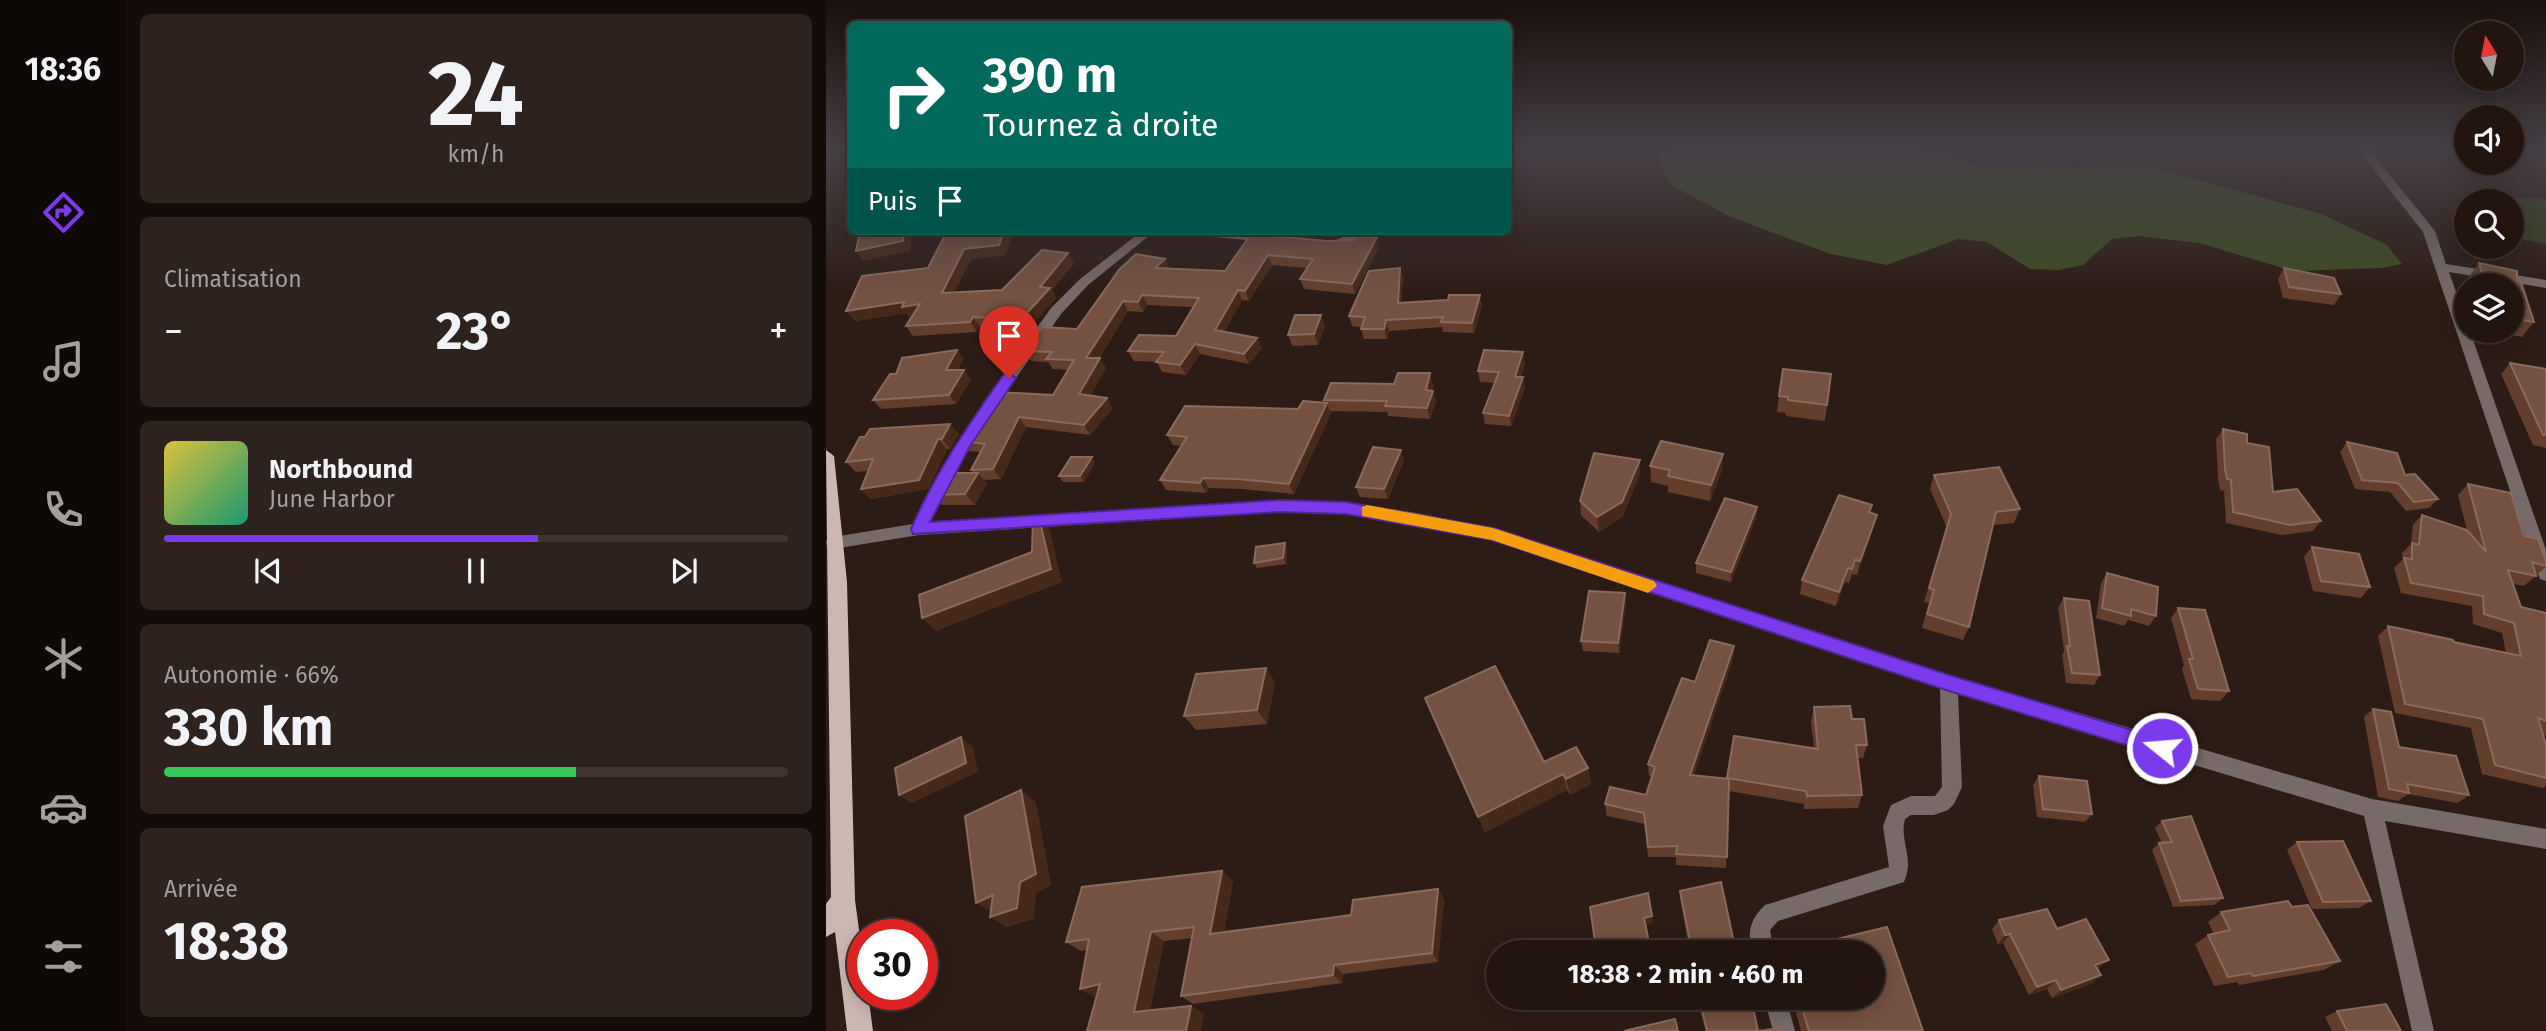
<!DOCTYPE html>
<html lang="fr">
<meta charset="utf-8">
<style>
:root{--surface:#221510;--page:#2e221e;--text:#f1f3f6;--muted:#a29f9f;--line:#3f3430;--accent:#7c3aed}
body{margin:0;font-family:"Fira Sans",sans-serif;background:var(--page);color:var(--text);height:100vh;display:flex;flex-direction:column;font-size:26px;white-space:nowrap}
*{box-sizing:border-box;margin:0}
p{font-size:23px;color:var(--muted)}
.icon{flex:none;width:38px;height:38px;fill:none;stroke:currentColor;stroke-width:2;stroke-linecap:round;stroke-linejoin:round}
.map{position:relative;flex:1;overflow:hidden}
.side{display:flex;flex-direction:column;gap:14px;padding:14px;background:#130c09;width:700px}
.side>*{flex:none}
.hud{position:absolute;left:21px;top:21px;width:665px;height:214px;border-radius:10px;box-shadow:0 4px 18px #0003,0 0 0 2px var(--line);background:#00695c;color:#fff;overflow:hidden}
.needle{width:46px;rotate:350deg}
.fabs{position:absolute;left:1628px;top:21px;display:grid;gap:14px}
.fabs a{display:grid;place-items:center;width:70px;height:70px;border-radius:50%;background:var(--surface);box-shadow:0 4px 18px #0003,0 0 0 2px var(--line);font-size:35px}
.speed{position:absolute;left:21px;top:919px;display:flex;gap:14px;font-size:35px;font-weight:700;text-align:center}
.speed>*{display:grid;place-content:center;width:91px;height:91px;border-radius:50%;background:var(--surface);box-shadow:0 4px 18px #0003,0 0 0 2px var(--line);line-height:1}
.speed .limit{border:10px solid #d22;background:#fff;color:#111}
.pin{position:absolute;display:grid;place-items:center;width:60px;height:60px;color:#fff;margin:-72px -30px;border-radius:50% 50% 50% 0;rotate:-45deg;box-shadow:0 0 7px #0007}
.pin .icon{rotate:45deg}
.me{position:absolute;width:77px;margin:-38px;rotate:287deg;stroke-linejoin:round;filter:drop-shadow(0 0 5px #0008)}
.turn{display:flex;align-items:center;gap:24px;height:147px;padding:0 21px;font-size:32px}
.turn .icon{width:91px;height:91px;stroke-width:2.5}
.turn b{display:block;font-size:49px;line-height:60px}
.then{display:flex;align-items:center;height:66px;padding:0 21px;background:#0003;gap:14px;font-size:26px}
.big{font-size:52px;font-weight:700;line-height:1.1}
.side .card{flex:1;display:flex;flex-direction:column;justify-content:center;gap:10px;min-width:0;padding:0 24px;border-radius:10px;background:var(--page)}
.side .dial{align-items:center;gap:0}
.dial b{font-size:91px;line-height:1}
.song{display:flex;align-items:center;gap:21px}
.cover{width:84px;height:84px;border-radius:10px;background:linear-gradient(135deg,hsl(50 70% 55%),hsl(160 70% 35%))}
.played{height:7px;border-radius:4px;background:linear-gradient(90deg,var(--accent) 60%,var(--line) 60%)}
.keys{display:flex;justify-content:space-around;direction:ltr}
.heat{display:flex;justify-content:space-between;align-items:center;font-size:38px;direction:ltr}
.charge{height:10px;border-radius:5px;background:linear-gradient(90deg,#34c759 66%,var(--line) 0)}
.trip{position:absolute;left:660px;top:940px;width:399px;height:70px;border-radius:35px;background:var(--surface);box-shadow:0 4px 18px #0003,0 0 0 2px var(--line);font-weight:700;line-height:70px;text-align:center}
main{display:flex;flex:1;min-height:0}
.dock{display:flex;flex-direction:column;width:126px;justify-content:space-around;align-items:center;background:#0e0806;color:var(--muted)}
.dock .icon{width:49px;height:49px}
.dock .active{color:var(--accent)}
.dock b{font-size:32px;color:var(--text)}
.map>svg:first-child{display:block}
.green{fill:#35411d}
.forest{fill:#3d4b22}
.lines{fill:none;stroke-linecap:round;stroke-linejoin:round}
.minor{fill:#766b69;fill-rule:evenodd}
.primary{fill:#cdb7b3;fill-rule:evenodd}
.wall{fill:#633e2c}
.shaded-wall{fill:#47291a}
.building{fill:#745141;stroke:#896a5b;stroke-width:2}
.route{fill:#7c3aed;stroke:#51269a;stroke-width:2}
.slow{fill:#f59e0b}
</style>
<main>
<nav class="dock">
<b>18:36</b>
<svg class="icon active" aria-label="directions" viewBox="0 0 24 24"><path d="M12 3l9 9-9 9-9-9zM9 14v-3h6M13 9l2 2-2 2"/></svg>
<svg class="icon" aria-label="music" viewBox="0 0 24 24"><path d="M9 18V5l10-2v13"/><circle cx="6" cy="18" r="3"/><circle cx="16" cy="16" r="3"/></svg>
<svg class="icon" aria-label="phone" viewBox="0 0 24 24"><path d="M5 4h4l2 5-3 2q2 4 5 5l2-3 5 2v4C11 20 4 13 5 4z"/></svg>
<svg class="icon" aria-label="climate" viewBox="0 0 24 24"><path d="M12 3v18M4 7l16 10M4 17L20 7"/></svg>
<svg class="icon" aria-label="car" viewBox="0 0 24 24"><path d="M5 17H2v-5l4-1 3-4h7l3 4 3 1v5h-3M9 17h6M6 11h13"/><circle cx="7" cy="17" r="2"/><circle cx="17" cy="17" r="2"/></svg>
<svg class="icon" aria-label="filters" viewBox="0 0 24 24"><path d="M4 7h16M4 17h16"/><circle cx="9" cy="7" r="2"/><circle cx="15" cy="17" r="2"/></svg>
</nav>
<section class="side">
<div class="card dial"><b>24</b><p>km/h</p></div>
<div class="card"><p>Climatisation</p>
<div class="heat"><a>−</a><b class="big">23°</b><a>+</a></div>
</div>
<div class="card">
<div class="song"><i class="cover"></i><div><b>Northbound</b><p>June Harbor</p></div></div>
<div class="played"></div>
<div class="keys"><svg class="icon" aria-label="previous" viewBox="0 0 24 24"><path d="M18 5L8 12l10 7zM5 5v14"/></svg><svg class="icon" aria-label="pause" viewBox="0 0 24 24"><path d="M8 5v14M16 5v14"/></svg><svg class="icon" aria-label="next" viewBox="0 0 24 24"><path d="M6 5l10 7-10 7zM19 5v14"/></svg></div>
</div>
<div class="card"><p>Autonomie · 66%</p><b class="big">330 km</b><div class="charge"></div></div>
<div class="card"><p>Arrivée</p><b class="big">18:38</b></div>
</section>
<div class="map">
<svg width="1720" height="1031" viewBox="0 0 1720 1031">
<rect width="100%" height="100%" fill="#2d1c15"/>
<path class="green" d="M1643,195L1720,199V244L1685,237V201H1640V216L1633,206Z"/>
<path class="forest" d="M843,148H1090L1154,166L1333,169L1495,214L1561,245L1576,264L1555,268L1467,271L1373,243L1313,236L1286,239L1257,265L1233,270L1204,269L1161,242L1132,239L1061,265L1005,254L905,217L845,185L831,157Z"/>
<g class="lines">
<path class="minor" d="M1531,148H1542L1609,231L1620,264L1720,280V288L1623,272L1640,320V331H1644L1720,550V581L1714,579L1712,574L1597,232Z
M316,231H329L262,285L235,314L166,412H156L154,408L156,404L225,308L254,279Z
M359,231C378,231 435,228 449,238L443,242L365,235Z
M528,231H543C531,241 508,254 494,244L496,241L511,240Z
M149,422L156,427L113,501L104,522L454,500L520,502L591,513L667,528L1123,675L1546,799L1720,829V849L1559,821L1608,1031H1586L1538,816L1132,694L1136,787L1128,804L1122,810L1108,815H1085L1079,819C1073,841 1089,858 1078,882L952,921L944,930L948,952H926C921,933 924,919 939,905L1063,867L1057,826L1065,805L1085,796H1109L1116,787L1114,688L667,540L520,514L454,512L93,535L7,549L1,547L0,541L7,537L87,524L101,496L144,423Z
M938,998H960L969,1031H947Z"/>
<path class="primary" d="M0,450L8,456L21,582L29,900L37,959V994H42L47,1031H21L9,932L0,937V904L5,897Z"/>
</g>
<path class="wall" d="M449,231H479L475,235L450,232Z
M425,234L501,241L528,240L551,237L553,247L529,294L478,289L474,279L481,268L446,265L423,301L416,300L398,332L436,348L423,364L374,354L360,375L336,372L331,362L308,361L302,351L350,336L367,307L322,305L317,312L302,311L273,358L280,368L264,396L287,408L264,435L200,427L175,479L158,480L161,483L149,505H116L106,495L147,473L145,470L154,452L144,451L136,441L227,395L242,370L227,369L222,362L205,361L198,351L251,329L344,269L399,271Z
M186,237L179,255L145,259L128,292L176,290L248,263L226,290L230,298L205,326L178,324L174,328L154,327L151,332L87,336L80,326L86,316L83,317L81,313L29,321L102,268Z
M1653,263L1691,281L1708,322L1696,337L1663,331H1685V285H1644L1642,278Z
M1458,268L1515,294L1508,305L1457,298L1452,279Z
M577,279L575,303L656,305L648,333L617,332L616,327L563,331L561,339H538L535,329V327L526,326L523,316Z
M499,326L492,345L466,346L462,335Z
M131,350L137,359L132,370L145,379L130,404L55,409L47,400L70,374Z
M699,363L695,377L699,388L685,426L659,424L657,413L669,383L654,382L652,371Z
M1684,363L1720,369V448L1707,445L1675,374Z
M1005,374L999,421L960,416V413L951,412L953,396Z
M607,384L606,391L610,401L604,419L562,416L561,412L504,411L505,413L468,494L416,489L383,488L380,493L340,490L334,480L356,446L347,445L341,435L499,403L498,400Z
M124,424L133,434L124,449H121L102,489L45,499L35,489L43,471L30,472L20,462Z
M1397,429L1421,443L1447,492L1495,521L1487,531L1456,535L1400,523L1398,491L1394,490L1392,479L1390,439Z
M1521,442L1612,499L1603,508L1580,511L1564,492L1529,489L1514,452Z
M897,454L896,470L884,501L842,492V486L825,482L824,466Z
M266,457L269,462L258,482H237L233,476Z
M578,460L562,499L534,497L530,487Z
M814,460V474L797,516L773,532L755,515L754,501Z
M1108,475L1194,509L1188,523L1167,525L1143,627L1137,640L1096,628L1103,603L1098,602L1121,528L1104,489Z
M1642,484L1698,536L1720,562V567L1698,586L1687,584L1695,607L1720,613V736L1717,734L1720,745V786L1717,788L1656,774L1645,728L1569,713L1552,636L1562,626L1628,642L1680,653L1676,633L1647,624L1646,606L1575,593L1568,568L1577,559L1576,553L1585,544L1587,525L1596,515L1641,530L1632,495Z
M931,507L930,518L905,582L870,573V563Z
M1044,513L1051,515L1047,529L1031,575L1026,574L1023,583L1019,582L1010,606L974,594L976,580Z
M1486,547L1544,587L1535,598L1487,591L1478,557Z
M461,548L460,564L431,568L428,563Z
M1281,573L1330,616L1323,626L1302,620L1298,626L1270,618L1275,583Z
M1238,598L1274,675L1268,685L1240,683L1236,655L1238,651L1232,608Z
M800,603L793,653L757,651L755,641Z
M1352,608L1403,691L1394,701L1365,699L1356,669L1358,665L1345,618Z
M908,646L907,659L868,775L901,779L908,736L988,748L985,721L988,707L1026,719L1041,745L1037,758H1031L1036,795L1032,808L978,809V804L903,791L900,868L850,865V857H822L819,824L781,816L779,804L820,795L826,777L823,776L822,764L869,682Z
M449,682L441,724L370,730L358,716Z
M1547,709L1573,747L1643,795L1632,803L1582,794L1572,801L1552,797L1538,717Z
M607,715L718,762L762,768L765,784L744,795L741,790L659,832Z
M1213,776L1266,814L1259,822L1211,817L1207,785Z
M1336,821L1397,898L1388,905L1347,907L1326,850L1333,843H1336L1329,828Z
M1471,842L1545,901L1533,908L1486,909L1461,850Z
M396,871L407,881L398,932L525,915L612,889L618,900L612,962L517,974L516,983L367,1004L355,996L366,938L338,941L324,1010L365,1006L378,1014L374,1031L271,996L269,997L254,989L261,950L255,951L240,942Z
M854,891L910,952H864L854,898Z
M1466,907L1514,961L1498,970L1413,985L1411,982L1388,986L1369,944L1382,935L1388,934L1382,922L1395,912Z
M1173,920L1231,929L1273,969L1272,970L1275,975L1265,984L1226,998L1221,989L1203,995L1177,943L1172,944L1166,929Z
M1061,927L1097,1031H975L966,998H1046V952H960L961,951Z
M871,998H925L932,1031H956H880Z
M1511,1011L1575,1031H1506L1499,1017Z"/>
<path class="shaded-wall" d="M78,231H83L86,234L84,251L37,261L30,251Z
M178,231H182L186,237L179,255L145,259L123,303L116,293L138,249Z
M551,237L553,247L529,294L526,284Z
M242,253L248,263L226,290L230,298L205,326L198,316L214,287Z
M442,255L446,265L423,301L419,291Z
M339,259L344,269L329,268Z
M574,268L577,279L574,313L572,303Z
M412,290L416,300L394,340L389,330Z
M316,295L322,305L317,312L312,302Z
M654,295L656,305L648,333L646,323Z
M297,301L302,311L266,368L260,358Z
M78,302L94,304L101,314L83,317L81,313L29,321L20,311Z
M171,314L178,324L174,328L167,318Z
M495,315L499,326L492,345L488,334Z
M147,317L154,327L151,332L144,322Z
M560,320L563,331L561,339L558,329Z
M431,338L436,348L423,364L418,354Z
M369,344L374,354L360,375L354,365Z
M131,350L137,359L127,379L120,370Z
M697,352L699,363L691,388L689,377Z
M274,358L280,368L259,404L253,394Z
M138,370L145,379L130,404L123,395Z
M604,373L607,384L603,401L600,390Z
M697,377L699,388L685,426L683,416Z
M607,391L610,401L604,419L601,408Z
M281,398L287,408L264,435L258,425Z
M501,403L505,413L468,494L463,484Z
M193,417L200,427L175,479L167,469Z
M124,424L133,434L124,449L116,439Z
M112,439L121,449L102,489L45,499L35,489Z
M575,450L578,460L562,499L558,489Z
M897,454L896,470L884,501L885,485Z
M266,457L269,462L258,482L254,476Z
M814,460V474L797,516L773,532L771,517Z
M152,473L161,483L149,505L139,494Z
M377,478L383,488L380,493L374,483Z
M931,507L930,518L905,582V572Z
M1051,515L1047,529L1031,575L1034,561Z
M213,517L224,530L236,582L110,631L96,618L225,569Z
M459,543L461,548L460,564L457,558Z
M1022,568L1019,582L1010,606L1013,592Z
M799,593L800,603L793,653L792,643Z
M908,646L907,659L864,787V775Z
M440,668L449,682L441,724L431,710Z
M135,737L147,747L152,772L86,803L73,795Z
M762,768L765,784L744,795L740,779Z
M737,774L741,790L659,832L652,817Z
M195,790L210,802L225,885L210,893L208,919L181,927L164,917Z
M396,871L407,881L396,943L384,934Z
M612,889L618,900L612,962L606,953Z
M167,895L168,913L150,903Z
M826,916L827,923L819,925L818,918Z
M325,932L338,941L322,1020L308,1012Z
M1184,934L1177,943L1172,944L1179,935Z
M1283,960L1273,969L1259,974L1269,965Z
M508,965L517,974L516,983L507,975Z
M1275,975L1265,984L1226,998L1235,990Z
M1230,980L1221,989L1203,995L1211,987Z
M274,984L288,992L269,997L254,989Z
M798,998H821L776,1009L775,1004Z
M365,1006L378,1014L374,1031H360Z"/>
<path class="building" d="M34,231H78L77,241L30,251Z
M121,231H178L173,245L138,249L116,293L176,290L216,250L242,253L214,287L224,288L198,316L171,314L167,318L147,317L144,322L80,326L94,304L76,307L78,302L20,311L36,276L102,268Z
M425,234L501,241L528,240L531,236L551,237L526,284L474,279L487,259L442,255L419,291L412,290L389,330L431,338L418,354L369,344L354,365L330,362L338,352L302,351L313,335L350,336L373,298L316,295L312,302L297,301L260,358H274L253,394L281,398L258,425L193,417L167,469L145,470L159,444L136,441L169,392L227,395L248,360L220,359L226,352L198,351L216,327L251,329L293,270L310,254L339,259L329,268L399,271Z
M1653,263L1691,271V281L1695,282L1708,322L1685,318V285H1659Z
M574,268L572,303L622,300L623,295H654L646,323L615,322L617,317L560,320L558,329H535L539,317L523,316L543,271Z
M1458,268L1508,278L1515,294L1463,287Z
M469,315H495L488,334L462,335Z
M131,350L120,370H138L123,395L47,400L64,374H70L76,358Z
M658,350L697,352L689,377H697L683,416L657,413L673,372L652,371Z
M1684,363L1720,369V435H1717Z
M957,369L1005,374L1001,405L962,400V397L953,396Z
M572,373H604L600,390L607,391L601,408L559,406L561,401L498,400L505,383L568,384Z
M477,401L501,403L463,484L411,479L377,478L374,483L334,480L361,437L341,435L359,406L472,409Z
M124,424L116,439H112L93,480L35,489L47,459L20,462L34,437H39L44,429Z
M1397,429L1421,434V443L1443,447L1447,492L1471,489L1495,521L1464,525L1407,512L1405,480L1401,479L1399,469Z
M835,441L897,454L885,485L842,476L844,470L824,466Z
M1521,442L1571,453L1579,475L1589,474L1612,499L1588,502L1572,483L1536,480Z
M547,447L575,450L558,489L530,487Z
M768,453L814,460L796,502L771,517L754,501Z
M245,457H266L254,476H233Z
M1173,467L1194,509L1170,512L1143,627L1101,614L1108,590L1103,588L1125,514L1108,475Z
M117,473H152L139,494L106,495Z
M1642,484L1685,493L1698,536L1712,539L1720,562V566L1706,562L1710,576L1682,570L1695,607L1720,613V721L1712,718L1720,745V778L1669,765L1657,719L1579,704L1562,626L1627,640L1628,642L1695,656L1688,623L1658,614L1657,596L1585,583L1578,558L1586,559V543L1593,545L1596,515L1641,530L1660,552Z
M1013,495L1046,505L1043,512L1051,515L1034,561L1029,560L1026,569L1022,568L1013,592L976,580Z
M899,498L931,507L905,572L870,563Z
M207,517H213L225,569L96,618L93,595L206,552Z
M459,543L457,558L428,563L430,547Z
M1486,547L1533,554L1544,587L1495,581Z
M1281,573L1332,587L1330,616L1305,609V616L1276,608Z
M763,591L799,593L792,643L755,641Z
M1238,598L1263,601L1274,675L1246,673L1241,646H1244Z
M1352,608L1379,610L1403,691L1372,689L1363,659H1367Z
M884,640L908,646L864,775L903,779L901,857L850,854L851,846L822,847L818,813L779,804L784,787L820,795L829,767L822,764L856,678L869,682Z
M669,666L718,762L750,747L762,768L740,779L737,774L652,817L599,698Z
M440,668L431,710L358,716L370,674Z
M1024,706L1026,719H1038L1041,745H1030L1036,795L981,796L980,791L901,778L908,736L992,749L988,707Z
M1547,709L1565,712L1573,747L1630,756L1643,795L1581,784L1583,793L1563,789Z
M135,737L140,763L73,795L69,768Z
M1213,776L1261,781L1266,814L1217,809Z
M195,790L210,874L194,882L191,908L164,917L167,895L150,903L139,816Z
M1365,816L1397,898L1355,901L1333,843L1346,842L1336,821Z
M1517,841L1545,901L1497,902L1471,842Z
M396,871L384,934L525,915L527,900L612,889L606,953L508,965L507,975L355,996L368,927L325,932L308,1012L365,1006L360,1031H261L274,984L254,989L263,939L240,942L256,887Z
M895,882L910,952H866L854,891Z
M822,893L826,916L818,918L825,952H766L764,942L769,941L764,907Z
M1462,901L1466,907L1482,905L1514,961L1427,976L1425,973L1402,977L1382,935L1404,930L1395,912Z
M1221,909L1231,929L1260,919L1283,960L1269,965L1275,975L1235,990L1230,980L1211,987L1184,934L1179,935L1173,920Z
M1061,927L1097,1031H983L973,998H1046V952H961V951Z
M774,998H798L775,1004Z
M873,998H925L932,1031L954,1028L956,1031H881Z
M1560,1004L1575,1031H1521L1511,1011Z
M849,1019L852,1031H798Z"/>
<linearGradient id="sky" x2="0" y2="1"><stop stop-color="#190f0c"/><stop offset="0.51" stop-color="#464046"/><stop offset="1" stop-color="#464046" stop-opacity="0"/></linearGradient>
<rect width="1720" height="293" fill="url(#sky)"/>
<path class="route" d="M183,373L190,378L144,446L104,522L454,500L520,502L667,528L1123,675L1336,739L1343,741L1346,748L1343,754L1336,756L1123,691L666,540L520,514L454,512L87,534L85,529C109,473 143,424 178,374Z"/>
<path class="slow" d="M541,505L667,528L828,581L831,586L822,593L666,540L536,516V507Z"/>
</svg>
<div class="fabs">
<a><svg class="needle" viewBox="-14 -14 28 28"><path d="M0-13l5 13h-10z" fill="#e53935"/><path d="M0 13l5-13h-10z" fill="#a29f9f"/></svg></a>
<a><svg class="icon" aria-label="sound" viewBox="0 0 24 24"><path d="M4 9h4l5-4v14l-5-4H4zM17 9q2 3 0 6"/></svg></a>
<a><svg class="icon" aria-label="search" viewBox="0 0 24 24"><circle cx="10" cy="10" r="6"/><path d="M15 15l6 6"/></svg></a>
<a><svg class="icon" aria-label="layers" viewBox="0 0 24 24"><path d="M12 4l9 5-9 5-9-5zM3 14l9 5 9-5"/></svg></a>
</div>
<div class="speed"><div class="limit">30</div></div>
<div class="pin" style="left:183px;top:378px;background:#d93025"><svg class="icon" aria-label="arrive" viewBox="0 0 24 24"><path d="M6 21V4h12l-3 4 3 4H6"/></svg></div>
<svg class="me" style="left:1336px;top:748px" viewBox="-20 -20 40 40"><circle r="17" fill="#7c3aed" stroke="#fff" stroke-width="3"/><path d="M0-11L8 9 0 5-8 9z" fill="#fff"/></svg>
<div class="trip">18:38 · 2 min · 460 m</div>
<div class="hud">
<div class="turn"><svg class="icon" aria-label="right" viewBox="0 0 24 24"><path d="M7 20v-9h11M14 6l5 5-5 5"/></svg><div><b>390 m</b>Tournez à droite</div></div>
<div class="then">Puis<svg class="icon" aria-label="arrive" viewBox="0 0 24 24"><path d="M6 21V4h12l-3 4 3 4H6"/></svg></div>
</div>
</div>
</main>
